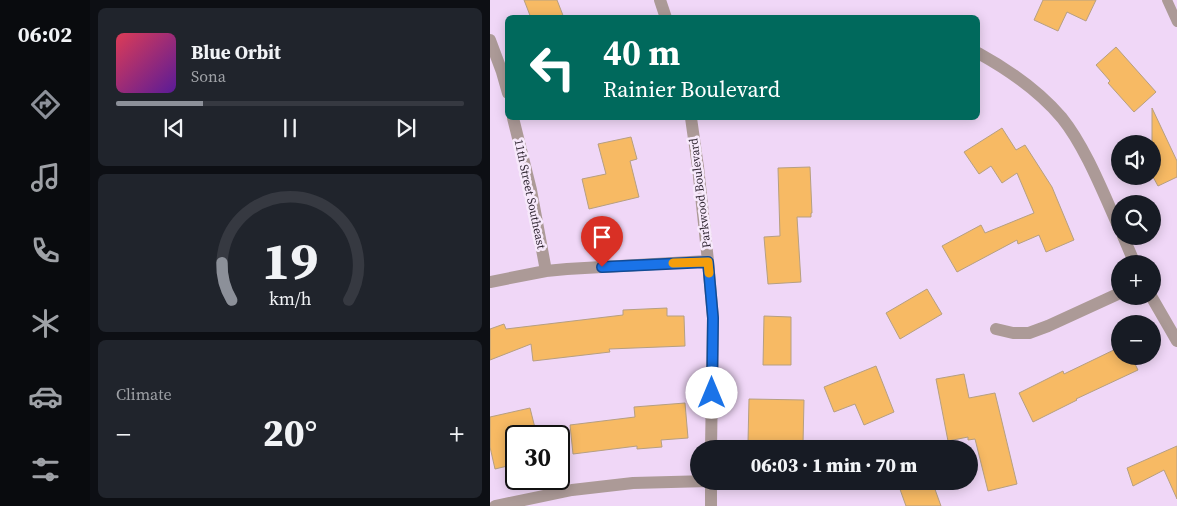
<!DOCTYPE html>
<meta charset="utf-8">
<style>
:root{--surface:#171b24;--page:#20242c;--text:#f1f3f6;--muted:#9ea1a6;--line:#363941;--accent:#8c9099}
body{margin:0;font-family:"Source Serif 4",serif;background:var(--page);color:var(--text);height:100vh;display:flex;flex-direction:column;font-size:19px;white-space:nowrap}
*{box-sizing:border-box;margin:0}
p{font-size:16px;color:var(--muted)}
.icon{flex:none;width:28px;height:28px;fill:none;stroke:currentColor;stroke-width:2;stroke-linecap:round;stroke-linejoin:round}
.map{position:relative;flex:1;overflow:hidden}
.sheet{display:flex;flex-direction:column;gap:8px;padding:8px;background:#0d0f14;width:400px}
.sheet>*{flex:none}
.hud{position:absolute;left:15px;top:15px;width:475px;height:105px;border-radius:8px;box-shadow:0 2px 12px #0003;background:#00695c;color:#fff;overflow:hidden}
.controls{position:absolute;left:621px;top:135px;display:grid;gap:10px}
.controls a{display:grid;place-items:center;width:50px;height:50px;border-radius:50%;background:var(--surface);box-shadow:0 2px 12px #0003;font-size:25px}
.speed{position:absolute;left:15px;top:425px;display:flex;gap:10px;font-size:25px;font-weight:700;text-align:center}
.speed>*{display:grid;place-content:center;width:65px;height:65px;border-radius:50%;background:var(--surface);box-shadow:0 2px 12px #0003;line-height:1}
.speed .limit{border:2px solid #111;border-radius:8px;background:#fff;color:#111}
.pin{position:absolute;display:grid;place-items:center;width:42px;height:42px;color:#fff;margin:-51px -21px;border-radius:50% 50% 50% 0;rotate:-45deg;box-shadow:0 0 5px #0007}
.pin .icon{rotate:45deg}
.me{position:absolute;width:55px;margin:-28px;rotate:0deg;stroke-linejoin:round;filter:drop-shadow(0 0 4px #0008)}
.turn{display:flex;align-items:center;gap:18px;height:105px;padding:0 15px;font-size:22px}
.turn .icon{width:65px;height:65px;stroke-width:2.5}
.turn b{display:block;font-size:35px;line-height:42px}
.big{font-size:38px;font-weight:800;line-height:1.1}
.sheet .widget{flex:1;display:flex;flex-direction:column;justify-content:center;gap:8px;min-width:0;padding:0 18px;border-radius:8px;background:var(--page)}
.sheet .dial{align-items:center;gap:0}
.dial svg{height:130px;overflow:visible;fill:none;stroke:var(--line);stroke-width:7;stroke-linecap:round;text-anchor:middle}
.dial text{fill:var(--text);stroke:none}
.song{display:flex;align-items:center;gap:15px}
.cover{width:60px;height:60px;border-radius:8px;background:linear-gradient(135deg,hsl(350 70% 55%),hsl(270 70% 35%))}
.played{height:5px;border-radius:2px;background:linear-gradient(90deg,var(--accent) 25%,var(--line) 25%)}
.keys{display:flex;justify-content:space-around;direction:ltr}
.heat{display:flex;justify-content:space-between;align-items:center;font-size:28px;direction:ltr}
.trip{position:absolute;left:200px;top:440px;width:288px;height:50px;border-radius:25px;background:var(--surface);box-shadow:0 2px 12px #0003;font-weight:800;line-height:50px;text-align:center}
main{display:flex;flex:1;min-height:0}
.dock{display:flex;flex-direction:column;width:90px;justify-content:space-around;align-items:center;background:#090b0e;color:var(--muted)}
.dock .icon{width:35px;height:35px}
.dock .selected{color:var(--accent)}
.dock b{font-size:22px;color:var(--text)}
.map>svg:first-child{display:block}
.building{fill:#f7ba64;stroke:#b69f81}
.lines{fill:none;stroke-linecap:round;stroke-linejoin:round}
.lane{stroke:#ac9a97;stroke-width:10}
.street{stroke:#ac9a97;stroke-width:12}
.route-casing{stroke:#114b97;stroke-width:12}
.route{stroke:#1a73e8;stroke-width:9}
.slow{stroke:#f59e0b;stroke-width:9}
.labels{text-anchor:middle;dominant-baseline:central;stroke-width:5;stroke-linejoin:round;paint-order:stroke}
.street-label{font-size:12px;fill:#322834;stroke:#f7e9fb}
</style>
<main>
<nav class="dock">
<b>06:02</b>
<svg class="icon selected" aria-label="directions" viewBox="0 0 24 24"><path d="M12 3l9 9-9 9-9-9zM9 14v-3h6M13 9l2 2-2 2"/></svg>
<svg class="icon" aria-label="music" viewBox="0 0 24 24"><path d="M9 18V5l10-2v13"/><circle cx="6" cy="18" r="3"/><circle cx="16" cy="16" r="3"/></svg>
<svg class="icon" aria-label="phone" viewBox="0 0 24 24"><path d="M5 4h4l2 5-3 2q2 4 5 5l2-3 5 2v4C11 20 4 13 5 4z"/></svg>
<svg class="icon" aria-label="climate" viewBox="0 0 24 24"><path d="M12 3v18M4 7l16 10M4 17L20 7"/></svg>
<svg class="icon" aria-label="car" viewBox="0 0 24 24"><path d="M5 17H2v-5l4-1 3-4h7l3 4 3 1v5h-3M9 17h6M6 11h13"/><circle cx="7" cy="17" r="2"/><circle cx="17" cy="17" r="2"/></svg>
<svg class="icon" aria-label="filters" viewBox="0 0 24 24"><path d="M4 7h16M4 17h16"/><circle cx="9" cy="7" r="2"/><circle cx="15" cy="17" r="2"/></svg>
</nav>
<section class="sheet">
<div class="widget">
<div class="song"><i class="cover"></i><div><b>Blue Orbit</b><p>Sona</p></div></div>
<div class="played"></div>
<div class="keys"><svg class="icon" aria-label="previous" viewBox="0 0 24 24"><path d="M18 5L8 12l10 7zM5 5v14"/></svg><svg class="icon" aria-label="pause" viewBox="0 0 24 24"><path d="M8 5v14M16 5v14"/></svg><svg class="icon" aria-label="next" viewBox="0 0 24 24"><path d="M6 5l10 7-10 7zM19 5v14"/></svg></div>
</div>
<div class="widget dial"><svg viewBox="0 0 100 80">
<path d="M14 69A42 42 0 1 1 86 69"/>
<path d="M14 69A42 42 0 0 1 8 46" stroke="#8c9099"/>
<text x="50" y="56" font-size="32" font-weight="700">19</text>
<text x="50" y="72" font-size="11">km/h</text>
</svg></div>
<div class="widget"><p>Climate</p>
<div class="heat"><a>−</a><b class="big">20°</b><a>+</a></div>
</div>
</section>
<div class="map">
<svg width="687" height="506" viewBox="0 0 687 506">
<rect width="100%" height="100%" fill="#f0d7f7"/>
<path class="building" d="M34,0H67L74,18H41Z
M553,0H606L596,21L577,12L568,31L544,20Z
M626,47L666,92L644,112L618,83L620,81L606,65Z
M662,108L687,161V177L668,186L662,175Z
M512,128L526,150L535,145L562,187L584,240L556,252L549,235L528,244L527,240L467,272L452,246L491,225L495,233L544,213L527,173L512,183L501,166L489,174L474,152Z
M141,137L147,159L140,161L149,197L99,209L92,179L116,174L108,144Z
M320,167L322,213H321V217H307L311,282L278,284L274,237L290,236L288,168Z
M437,289L452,314L410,339L396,313Z
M177,308V316H194L195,346L119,349L120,352L43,361L41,344L0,360V329L14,324L16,329L133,315V310Z
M274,316L301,317V365H273Z
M630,347V356H641L648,370L586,399L587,400L543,422L529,393L573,371L574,374Z
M386,366L404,412L374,425L365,404L344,412L334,387Z
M474,374L479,398L505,393L527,484L498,491L485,439L478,440V437L458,441L446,379Z
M259,399L314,400L313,444L258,442Z
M195,403L198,438L171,440L172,447L147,449V446L83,454L80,425L145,417L144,407Z
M40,408L47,436H26V464L5,469L0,447V417Z
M687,446V499L674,470L643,486L637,468Z
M407,481H442L451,506H416Z"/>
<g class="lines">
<path class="lane" d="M677,0L687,22"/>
<path class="street" d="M170,0L176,18
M0,40L12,72L18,93
M488,53C519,70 549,91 572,118C596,148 614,195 630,230
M23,118L41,190L56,271
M201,118L208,167L218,261L223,318L221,449
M633,236L645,264
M0,282L56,271L77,269L218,261
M661,296L687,341
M506,329L523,333H539L558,326L630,293
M221,481V506
M5,506L82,490L143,483L219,481"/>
</g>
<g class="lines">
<defs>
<path id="route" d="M112,267L218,262L223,318L222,393"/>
</defs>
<use href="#route" class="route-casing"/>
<use href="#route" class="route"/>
<path class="slow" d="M183,263L218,262L219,273"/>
</g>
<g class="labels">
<g class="street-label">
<text transform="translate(210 193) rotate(-97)">Parkwood Boulevard</text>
<text transform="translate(40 194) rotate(78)">11th Street Southeast</text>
</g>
</g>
</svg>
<div class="controls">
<a><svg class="icon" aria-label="sound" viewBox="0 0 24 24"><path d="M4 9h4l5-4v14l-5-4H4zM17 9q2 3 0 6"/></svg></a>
<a><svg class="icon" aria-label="search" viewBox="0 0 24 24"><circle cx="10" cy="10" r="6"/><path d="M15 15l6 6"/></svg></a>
<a>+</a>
<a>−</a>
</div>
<div class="speed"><div class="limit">30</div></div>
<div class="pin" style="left:112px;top:267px;background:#d93025"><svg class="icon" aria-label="arrive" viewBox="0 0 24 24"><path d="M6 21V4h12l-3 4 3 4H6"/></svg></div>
<svg class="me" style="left:222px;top:393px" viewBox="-20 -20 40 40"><circle r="19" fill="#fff"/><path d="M0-13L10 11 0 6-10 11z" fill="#1a73e8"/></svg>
<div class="trip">06:03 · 1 min · 70 m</div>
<div class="hud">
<div class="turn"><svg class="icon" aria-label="left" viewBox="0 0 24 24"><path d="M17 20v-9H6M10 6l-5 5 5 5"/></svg><div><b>40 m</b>Rainier Boulevard</div></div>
</div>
</div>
</main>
